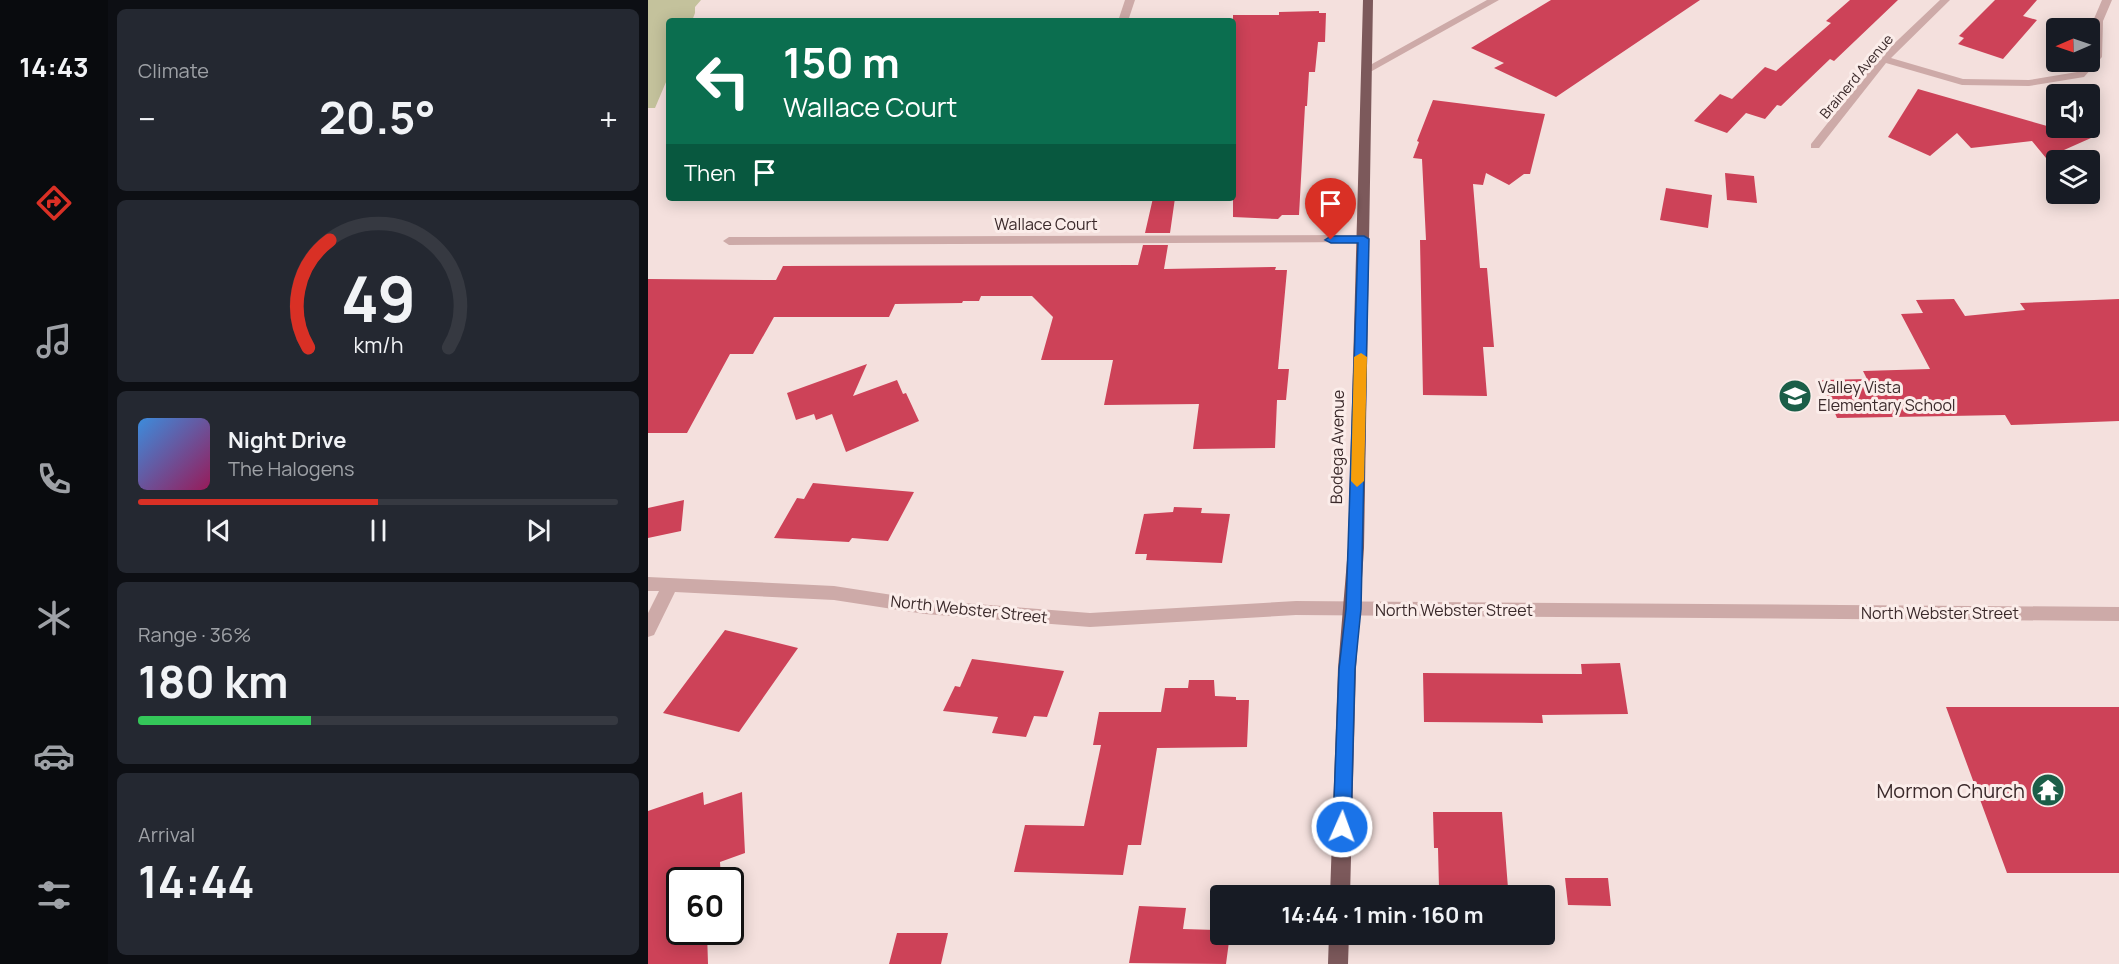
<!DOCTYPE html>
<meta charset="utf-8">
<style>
:root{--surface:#171b24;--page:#242831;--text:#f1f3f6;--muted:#9ea1a6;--line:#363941;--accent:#d93025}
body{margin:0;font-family:Manrope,sans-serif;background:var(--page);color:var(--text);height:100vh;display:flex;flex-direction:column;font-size:22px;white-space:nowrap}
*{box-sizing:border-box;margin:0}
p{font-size:20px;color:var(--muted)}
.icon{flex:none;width:33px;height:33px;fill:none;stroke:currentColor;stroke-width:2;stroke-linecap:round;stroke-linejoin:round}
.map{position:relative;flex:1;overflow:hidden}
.drawer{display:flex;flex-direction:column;gap:9px;padding:9px;background:#0d0f14;width:540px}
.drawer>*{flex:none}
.guide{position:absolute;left:18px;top:18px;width:570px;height:183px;border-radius:6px;box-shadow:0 3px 15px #0003;background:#0b6e4f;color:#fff;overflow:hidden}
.needle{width:39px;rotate:268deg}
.tools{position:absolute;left:1398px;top:18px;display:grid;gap:12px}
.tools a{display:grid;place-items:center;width:54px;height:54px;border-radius:6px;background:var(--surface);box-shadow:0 3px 15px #0003;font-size:30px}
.speed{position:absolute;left:18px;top:867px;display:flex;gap:12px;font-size:30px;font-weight:700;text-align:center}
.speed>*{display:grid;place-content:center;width:78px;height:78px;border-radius:50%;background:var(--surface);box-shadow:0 3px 15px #0003;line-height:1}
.speed .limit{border:3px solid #111;border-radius:9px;background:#fff;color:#111}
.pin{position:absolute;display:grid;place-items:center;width:51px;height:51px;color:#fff;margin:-62px -26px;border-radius:50% 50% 50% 0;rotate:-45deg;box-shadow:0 0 6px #0007}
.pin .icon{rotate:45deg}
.me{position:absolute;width:66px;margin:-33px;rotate:2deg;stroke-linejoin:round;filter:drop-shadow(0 0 4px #0008)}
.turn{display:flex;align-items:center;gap:21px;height:126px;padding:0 18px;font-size:27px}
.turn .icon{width:78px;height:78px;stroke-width:2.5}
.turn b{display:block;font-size:42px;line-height:51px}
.then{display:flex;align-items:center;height:57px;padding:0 18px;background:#0003;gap:12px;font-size:22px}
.big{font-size:45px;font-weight:700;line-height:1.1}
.drawer .card{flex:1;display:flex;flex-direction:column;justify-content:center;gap:9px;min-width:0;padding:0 21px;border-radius:9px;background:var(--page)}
.drawer .dial{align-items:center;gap:0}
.dial svg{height:156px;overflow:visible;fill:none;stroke:var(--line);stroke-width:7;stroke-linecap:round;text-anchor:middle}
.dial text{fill:var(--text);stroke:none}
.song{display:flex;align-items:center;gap:18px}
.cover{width:72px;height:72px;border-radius:9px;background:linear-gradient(135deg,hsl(210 70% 55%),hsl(330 70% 35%))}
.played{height:6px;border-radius:3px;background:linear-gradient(90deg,var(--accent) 50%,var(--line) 50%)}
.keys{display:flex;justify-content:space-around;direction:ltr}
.heat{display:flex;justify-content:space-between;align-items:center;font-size:33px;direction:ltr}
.charge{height:9px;border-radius:4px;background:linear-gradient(90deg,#34c759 36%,var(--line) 0)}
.trip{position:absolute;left:562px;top:885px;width:345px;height:60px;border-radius:6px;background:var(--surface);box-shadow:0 3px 15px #0003;font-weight:700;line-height:60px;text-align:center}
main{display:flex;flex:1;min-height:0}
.menu{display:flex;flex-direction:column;width:108px;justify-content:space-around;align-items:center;background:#090b0e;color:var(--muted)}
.menu .icon{width:42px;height:42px}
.menu .current{color:var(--accent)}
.menu b{font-size:27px;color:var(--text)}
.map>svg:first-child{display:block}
.green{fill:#c4c29c}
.building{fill:#cd4258}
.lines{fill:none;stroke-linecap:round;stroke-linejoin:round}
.service{fill:#cdaaa8;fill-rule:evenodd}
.minor{fill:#cdaaa8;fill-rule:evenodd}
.primary{fill:#7c595b;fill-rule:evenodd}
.route{fill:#1a73e8;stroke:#114b97;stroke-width:1.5}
.slow{fill:#f59e0b}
.labels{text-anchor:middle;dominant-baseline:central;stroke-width:6;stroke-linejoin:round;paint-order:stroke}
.far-street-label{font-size:14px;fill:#3a292a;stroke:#fbedea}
.street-label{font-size:16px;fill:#3a292a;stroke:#fbedea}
.poi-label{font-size:16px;fill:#3a292a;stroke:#fbedea;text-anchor:start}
.near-poi-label{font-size:20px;fill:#3a292a;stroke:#fbedea;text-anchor:end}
</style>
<main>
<nav class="menu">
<b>14:43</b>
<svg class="icon current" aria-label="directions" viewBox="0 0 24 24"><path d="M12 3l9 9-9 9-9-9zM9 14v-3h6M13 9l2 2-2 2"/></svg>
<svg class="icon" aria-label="music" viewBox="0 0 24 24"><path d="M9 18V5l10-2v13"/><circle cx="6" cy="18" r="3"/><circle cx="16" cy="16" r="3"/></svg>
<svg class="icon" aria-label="phone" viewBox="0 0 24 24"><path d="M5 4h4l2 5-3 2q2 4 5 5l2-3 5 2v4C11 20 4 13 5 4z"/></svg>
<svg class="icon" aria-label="climate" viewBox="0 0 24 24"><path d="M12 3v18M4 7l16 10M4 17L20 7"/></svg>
<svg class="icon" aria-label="car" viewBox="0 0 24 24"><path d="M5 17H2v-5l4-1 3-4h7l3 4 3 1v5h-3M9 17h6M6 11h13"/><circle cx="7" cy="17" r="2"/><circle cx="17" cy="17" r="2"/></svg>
<svg class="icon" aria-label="filters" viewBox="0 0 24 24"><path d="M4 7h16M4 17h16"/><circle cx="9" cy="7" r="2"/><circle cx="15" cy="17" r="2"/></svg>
</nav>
<section class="drawer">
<div class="card"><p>Climate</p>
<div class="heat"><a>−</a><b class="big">20.5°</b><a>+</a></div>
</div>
<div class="card dial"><svg viewBox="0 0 100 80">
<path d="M14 69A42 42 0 1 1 86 69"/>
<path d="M14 69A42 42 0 0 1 25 14" stroke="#d93025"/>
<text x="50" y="56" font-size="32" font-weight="700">49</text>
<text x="50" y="72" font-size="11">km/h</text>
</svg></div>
<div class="card">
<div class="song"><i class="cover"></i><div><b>Night Drive</b><p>The Halogens</p></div></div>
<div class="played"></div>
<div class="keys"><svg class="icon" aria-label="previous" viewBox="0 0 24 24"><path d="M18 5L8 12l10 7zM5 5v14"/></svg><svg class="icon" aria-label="pause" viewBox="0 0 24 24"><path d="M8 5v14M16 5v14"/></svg><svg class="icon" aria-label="next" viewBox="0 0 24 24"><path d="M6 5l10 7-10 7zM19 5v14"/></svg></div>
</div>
<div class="card"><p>Range · 36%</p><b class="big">180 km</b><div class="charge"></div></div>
<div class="card"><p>Arrival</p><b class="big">14:44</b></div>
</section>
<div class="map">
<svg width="1471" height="964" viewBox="0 0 1471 964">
<rect width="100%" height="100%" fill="#f4e0dd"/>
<path class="green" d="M0,0H53L47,7V13L44,21H21V75L7,108H0Z"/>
<path class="building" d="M903,0H1052L908,97L846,68L856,63L823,48Z
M1202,0H1250L1186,61L1182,59L1133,106L1129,105L1117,119L1098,113L1079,133L1046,121L1072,94L1084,99L1117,67L1128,71L1183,23L1178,21Z
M1347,0H1389L1375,16L1389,20L1355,59L1310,44L1316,38L1311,36Z
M671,11V13H678L677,42H670L667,72H661L659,106H657L651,215H634L630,219L585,217V15H631V12Z
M1270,89L1406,128L1443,138L1398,158L1384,141L1323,148L1309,133L1282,156L1240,137Z
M785,100L897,114L882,174H876L861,185L838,173L835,185L825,184L832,268H839L846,347H835L839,396L775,395L772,240H778L774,159L765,158L771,142L769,141Z
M1077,173L1106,176L1109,203L1079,200Z
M1018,188L1064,195L1060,228L1012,220Z
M505,198H527L522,233H497Z
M495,245H520L516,269L628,267L627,270H639L630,369H641L638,400H629L627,448L545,449L551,404L456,405L465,360H393L405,317L384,296H333L331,301H315L314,303L247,304L241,317H126L105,354H82L39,433H0V279L128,280L135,266L490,265Z
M1306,299L1317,316L1377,310L1372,303L1471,299V421L1363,425L1357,415L1189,418L1173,380L1219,379L1215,371L1282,369L1253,314L1275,313L1268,300Z
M219,364L205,396L249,380L255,394L258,393L271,421L198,452L184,414L168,420L166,414L148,420L139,393Z
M165,483L197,486L266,492L240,541L204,538L201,542L126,538L149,498L156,499Z
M36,500L33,531L0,538V508Z
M526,507L554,508L553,513L582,514L574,563L498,560L499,554H487L496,514L525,512Z
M77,630L150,648L91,732L15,713Z
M324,659L416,671L399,717L386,716L378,737L344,733L350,717L295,711L307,686L312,687Z
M972,663L980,714L894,715L895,723L776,722L775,673L934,674L933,664Z
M541,680H566L567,696L588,697V700H601L599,747L509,748L493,845H480L475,875L366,872L377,825L436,826L453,745H445L451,712H513L517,688H540Z
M1298,707H1471V873H1359Z
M55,792L56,805L94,792L97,853L72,862L73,880H32V932H59L60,964H0V811Z
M785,812H854L860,888H791L790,848H786Z
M917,878H960L963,906L920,905Z
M491,906L538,908L535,929L568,930L573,934H582L578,964L481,963Z
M249,933H300L293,964H241Z"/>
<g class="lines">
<path class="service" d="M477,0H487L480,21H470Z"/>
<path class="minor" d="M839,0H851L724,71L715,69Z
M1292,0H1302L1243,58L1315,79L1381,80L1429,72L1444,56L1445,21L1454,0H1464L1455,21L1454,57L1436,77L1381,86L1314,85L1238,63L1171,148H1163V144L1232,57Z
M716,235L720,236V242L81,245L75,241L81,237Z
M0,577L186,586L277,600L442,613L648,601L1471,607V621L648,615L442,627L277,614L186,600L27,592L6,635L0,637V613L11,591H0Z"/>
<path class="primary" d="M715,0H725L716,548L708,668L702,896H682L690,668L700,548Z
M681,934H701L700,964H680Z"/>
</g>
<path class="route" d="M716,236L721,239L713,609L707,669L703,827L700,833L694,836L688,833L685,827L691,669L698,609L710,243H683L677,240L683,236Z"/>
<path class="slow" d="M713,353L719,357L716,481L709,487L703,481L706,357Z"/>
<defs>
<symbol id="school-disc" viewBox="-11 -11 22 22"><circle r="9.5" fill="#1b5e48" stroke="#fbedea"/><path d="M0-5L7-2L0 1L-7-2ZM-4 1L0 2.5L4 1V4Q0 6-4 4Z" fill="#fff"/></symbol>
<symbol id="temple-disc" viewBox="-11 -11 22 22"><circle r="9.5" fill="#1b5e48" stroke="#fbedea"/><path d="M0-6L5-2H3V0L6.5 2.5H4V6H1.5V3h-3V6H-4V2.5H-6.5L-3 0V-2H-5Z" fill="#fff"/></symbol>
</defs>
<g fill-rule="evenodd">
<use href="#school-disc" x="1128" y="377" width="38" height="38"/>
<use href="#temple-disc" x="1381" y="771" width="38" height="38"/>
</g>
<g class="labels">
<g class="far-street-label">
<text transform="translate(1208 76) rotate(-50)">Brainerd Avenue</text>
</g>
<g class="street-label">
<text x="398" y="224">Wallace Court</text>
<text transform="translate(689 447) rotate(-89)">Bodega Avenue</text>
<text transform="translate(321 609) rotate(6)">North Webster Street</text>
<text x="806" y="610">North Webster Street</text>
<text x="1292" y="613">North Webster Street</text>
</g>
<g class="poi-label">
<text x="1170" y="387">Valley Vista<tspan x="1170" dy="18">Elementary School</tspan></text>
</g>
<g class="near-poi-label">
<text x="1377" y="790">Mormon Church</text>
</g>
</g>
</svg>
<div class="tools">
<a><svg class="needle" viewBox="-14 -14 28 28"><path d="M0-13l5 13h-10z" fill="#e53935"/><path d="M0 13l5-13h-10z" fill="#9ea1a6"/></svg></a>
<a><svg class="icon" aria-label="sound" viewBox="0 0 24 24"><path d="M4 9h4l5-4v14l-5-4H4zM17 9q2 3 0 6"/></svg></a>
<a><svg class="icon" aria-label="layers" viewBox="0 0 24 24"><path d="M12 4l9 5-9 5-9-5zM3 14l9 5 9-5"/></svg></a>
</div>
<div class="speed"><div class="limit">60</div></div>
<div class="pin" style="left:683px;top:240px;background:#d93025"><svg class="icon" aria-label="arrive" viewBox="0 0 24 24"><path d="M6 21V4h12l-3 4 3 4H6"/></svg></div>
<svg class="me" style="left:694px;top:827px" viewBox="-20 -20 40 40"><circle r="17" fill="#1a73e8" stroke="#fff" stroke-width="3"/><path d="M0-11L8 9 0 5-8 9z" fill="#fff"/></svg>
<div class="trip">14:44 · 1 min · 160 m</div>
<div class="guide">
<div class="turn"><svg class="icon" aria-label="left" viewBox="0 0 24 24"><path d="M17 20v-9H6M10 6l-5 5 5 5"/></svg><div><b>150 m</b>Wallace Court</div></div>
<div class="then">Then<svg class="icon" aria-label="arrive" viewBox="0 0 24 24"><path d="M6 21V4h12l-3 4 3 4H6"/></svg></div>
</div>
</div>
</main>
